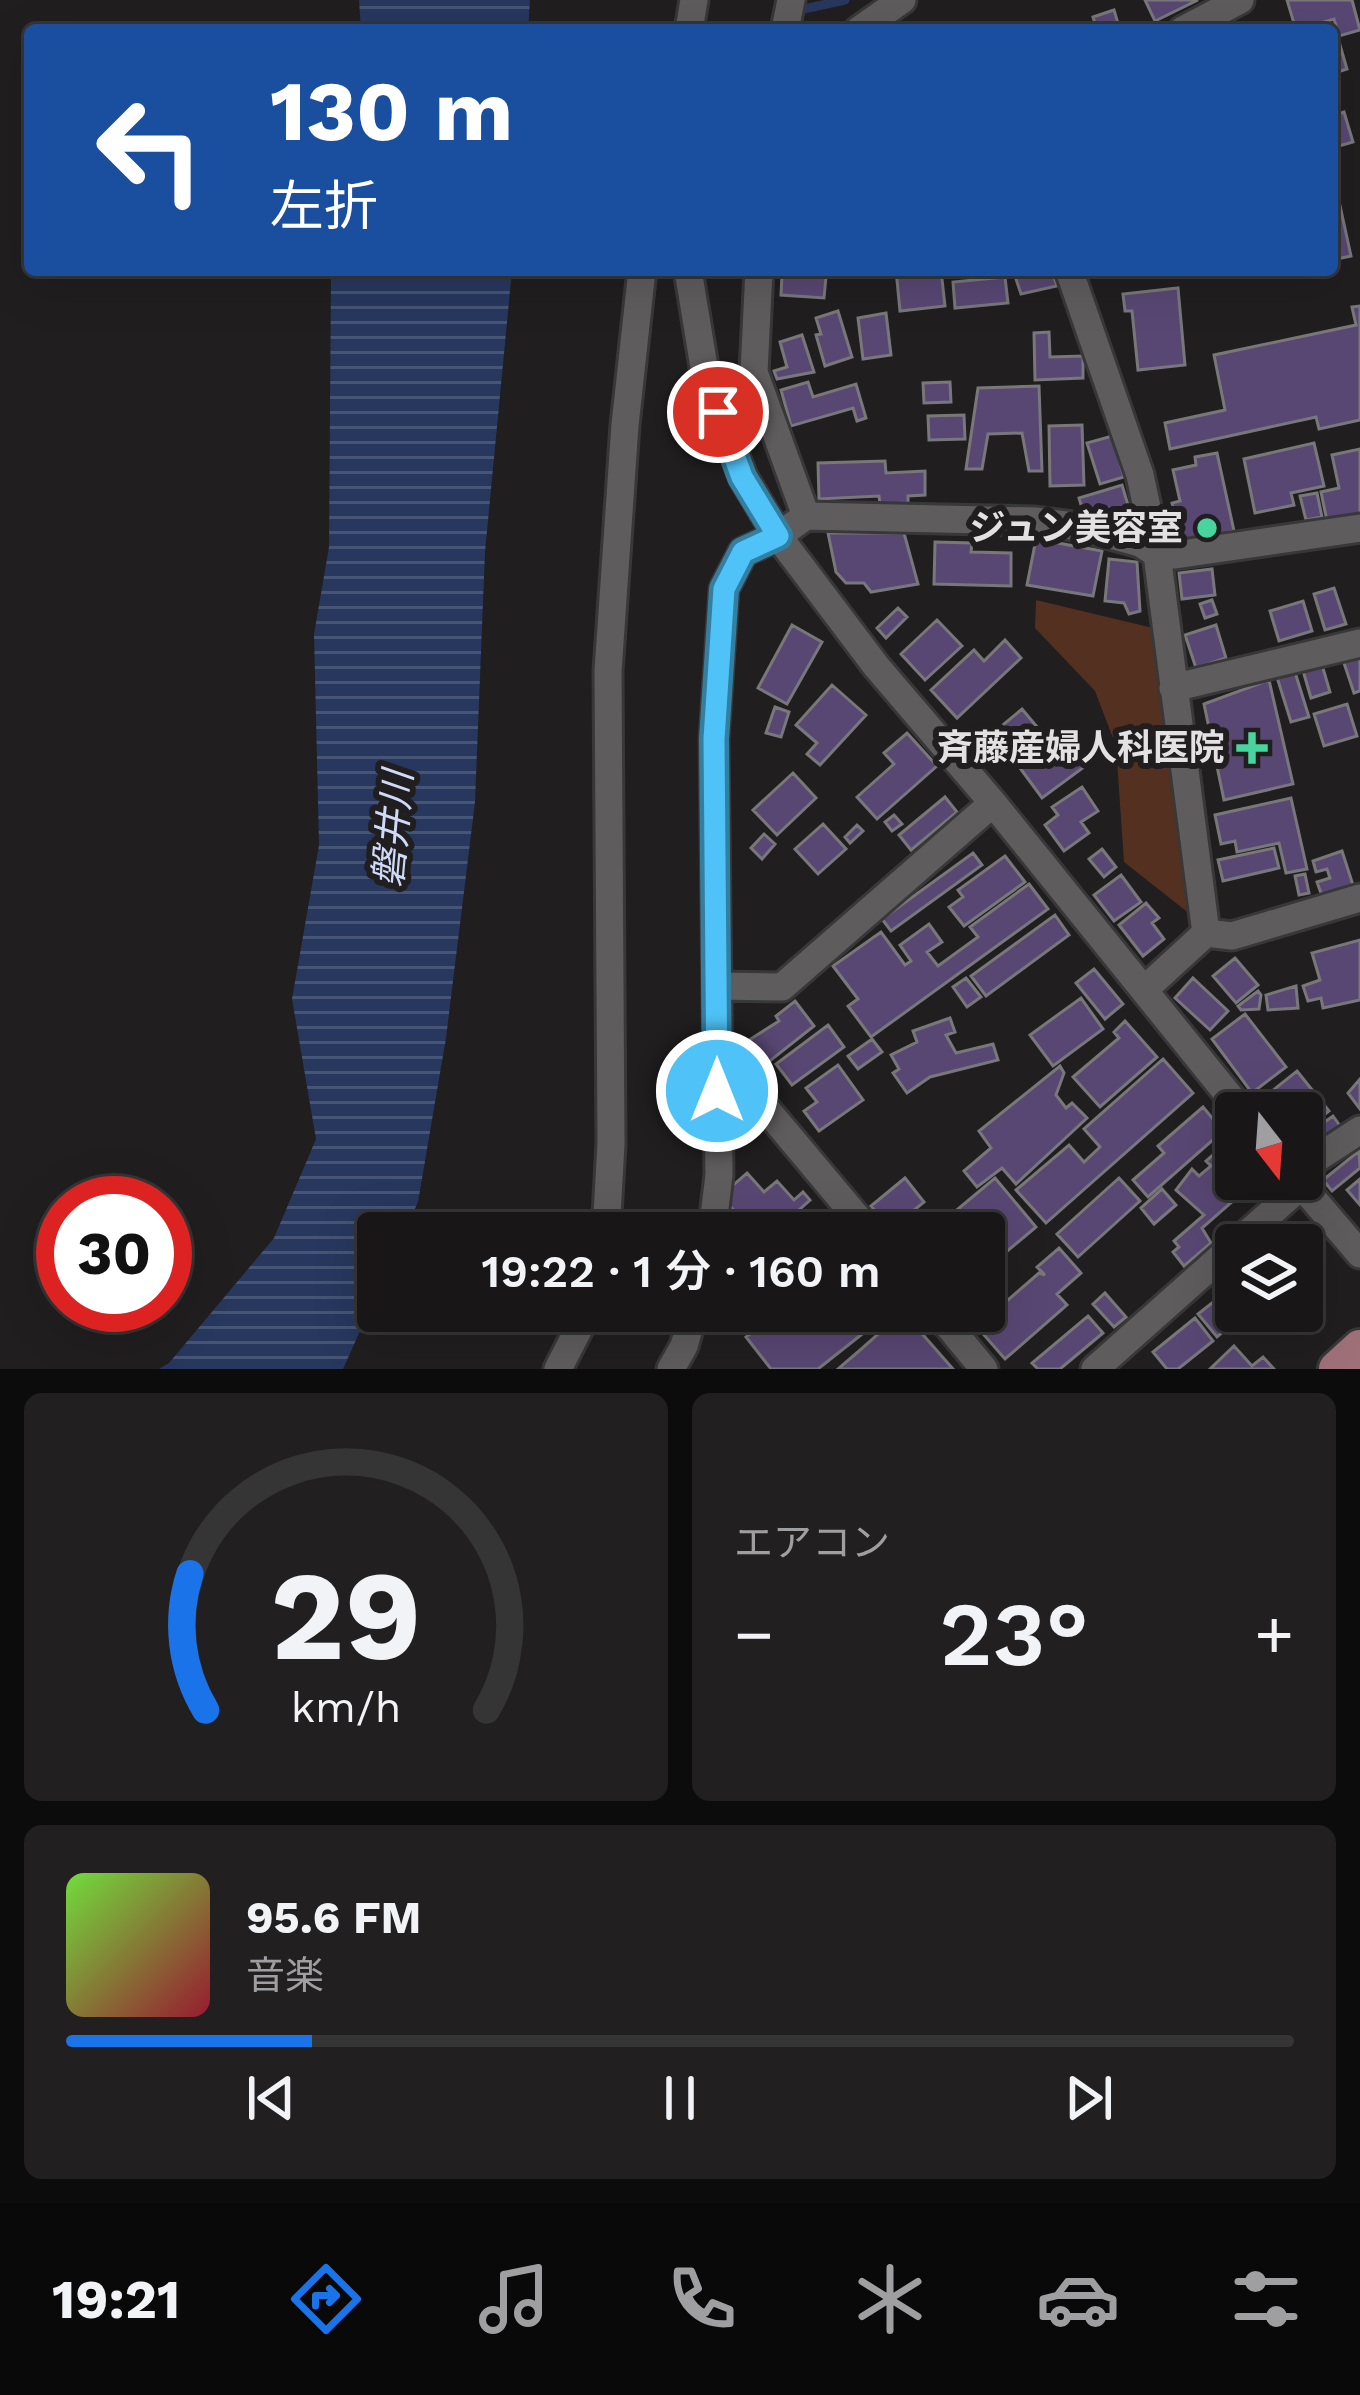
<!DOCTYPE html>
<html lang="ja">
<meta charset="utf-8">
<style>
:root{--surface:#181617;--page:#211f20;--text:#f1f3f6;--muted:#9f9fa1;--line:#363536;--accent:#1a73e8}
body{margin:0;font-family:"Work Sans","Noto Sans JP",sans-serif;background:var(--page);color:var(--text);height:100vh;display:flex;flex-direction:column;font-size:45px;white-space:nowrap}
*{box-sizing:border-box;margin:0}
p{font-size:39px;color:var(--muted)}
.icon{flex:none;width:66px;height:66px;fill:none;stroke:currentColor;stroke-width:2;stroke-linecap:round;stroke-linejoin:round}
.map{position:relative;height:1369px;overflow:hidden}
.details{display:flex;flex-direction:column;gap:24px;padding:24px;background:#0d0c0d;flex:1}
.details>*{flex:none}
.banner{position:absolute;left:24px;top:24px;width:1314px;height:252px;border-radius:12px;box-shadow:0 12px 48px #0002,0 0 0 3px var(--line);background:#1a4fa0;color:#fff;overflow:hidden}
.needle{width:78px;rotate:163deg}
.controls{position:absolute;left:1215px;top:1092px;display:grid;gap:24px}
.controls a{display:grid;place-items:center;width:108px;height:108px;border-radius:12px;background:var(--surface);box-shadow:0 12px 48px #0002,0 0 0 3px var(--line);font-size:60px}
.speed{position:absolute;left:36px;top:1176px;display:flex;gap:24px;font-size:60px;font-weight:700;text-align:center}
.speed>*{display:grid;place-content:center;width:156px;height:156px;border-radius:50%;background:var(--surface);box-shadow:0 12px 48px #0002,0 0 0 3px var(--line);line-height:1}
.speed .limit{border:18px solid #d22;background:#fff;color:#111}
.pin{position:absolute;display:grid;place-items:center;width:102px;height:102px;color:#fff;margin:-51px;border:6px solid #fff;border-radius:50%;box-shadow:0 3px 12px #0007}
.me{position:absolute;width:132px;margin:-66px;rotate:0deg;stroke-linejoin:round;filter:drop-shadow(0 0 9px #0008)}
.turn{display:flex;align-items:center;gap:42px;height:252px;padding:0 48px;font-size:54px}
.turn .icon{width:156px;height:156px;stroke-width:2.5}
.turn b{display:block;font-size:84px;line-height:102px}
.big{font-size:90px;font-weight:600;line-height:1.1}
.details .card{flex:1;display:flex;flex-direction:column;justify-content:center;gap:18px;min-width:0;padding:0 42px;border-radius:18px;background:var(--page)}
.details .dial{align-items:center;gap:0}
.dial svg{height:312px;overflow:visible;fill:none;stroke:var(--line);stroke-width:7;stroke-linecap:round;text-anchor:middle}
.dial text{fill:var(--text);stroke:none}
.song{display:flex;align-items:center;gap:36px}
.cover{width:144px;height:144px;border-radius:18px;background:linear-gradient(135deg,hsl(100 70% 55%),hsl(350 70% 35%))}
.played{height:12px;border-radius:6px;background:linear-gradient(90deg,var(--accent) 20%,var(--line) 20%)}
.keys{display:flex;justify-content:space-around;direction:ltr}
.heat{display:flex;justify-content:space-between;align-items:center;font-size:66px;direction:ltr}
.details .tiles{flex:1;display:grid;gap:24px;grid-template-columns:1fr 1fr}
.card:last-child{grid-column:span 2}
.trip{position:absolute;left:357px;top:1212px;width:648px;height:120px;border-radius:12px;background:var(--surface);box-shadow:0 12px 48px #0002,0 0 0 3px var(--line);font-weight:600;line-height:120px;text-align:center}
.tabs{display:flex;height:192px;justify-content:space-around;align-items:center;background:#0a0909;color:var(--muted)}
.tabs .icon{width:84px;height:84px}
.tabs .on{color:var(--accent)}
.tabs b{font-size:54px;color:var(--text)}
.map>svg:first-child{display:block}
.green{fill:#543020}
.water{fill:url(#water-rules)}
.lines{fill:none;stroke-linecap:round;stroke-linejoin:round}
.stream{stroke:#27375e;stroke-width:9}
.building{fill:#584773;stroke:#78777a;stroke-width:3}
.street-casing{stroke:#393839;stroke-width:33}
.primary-casing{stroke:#393839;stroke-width:42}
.street{stroke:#5f5c5e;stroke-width:27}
.primary{stroke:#a07079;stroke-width:36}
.route-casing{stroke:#337fa1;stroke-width:30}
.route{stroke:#4fc3f7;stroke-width:21}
.poi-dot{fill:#47d49e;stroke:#201e1f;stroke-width:4.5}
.labels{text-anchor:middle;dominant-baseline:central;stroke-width:12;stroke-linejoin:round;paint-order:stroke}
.poi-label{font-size:36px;font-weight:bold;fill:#e3e1e2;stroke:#201e1f;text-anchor:end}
.water-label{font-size:39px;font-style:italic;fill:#cedaf7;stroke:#201e1f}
</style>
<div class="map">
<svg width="1360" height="1369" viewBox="0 0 1360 1369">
<defs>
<pattern id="water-rules" width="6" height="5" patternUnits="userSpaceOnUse" patternTransform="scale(3)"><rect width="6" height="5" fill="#27375e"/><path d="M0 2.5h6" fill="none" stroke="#465475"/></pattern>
</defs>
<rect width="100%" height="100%" fill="#201e1f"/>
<path class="green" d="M1036,600L1153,628L1190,914L1124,862L1116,746L1095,691L1035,628Z"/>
<path class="water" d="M359,0H530L528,30H361Z
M331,270H512L485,552L475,802L446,1038L418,1202L404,1233H378V1291L343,1369H159L169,1363L274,1238L316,1139L292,999L319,845L314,634L329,547Z"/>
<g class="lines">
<path class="stream" d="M799,10L845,0"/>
</g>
<path class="building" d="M1145,0H1198L1155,21Z
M1287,0H1352L1360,30L1339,36L1334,19L1296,30Z
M1114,10L1120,30H1097L1093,17Z
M1332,35L1335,46L1340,45L1347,69L1332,74Z
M1344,112L1353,142L1332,148V116Z
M1339,201L1351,256L1332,260V203Z
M896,270H941L945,306L900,311Z
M1013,270H1052L1057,286L1021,294Z
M782,274L826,277L824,298L781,295Z
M1005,277L1008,303L955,308L953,282Z
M1178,288L1185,365L1138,370L1132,311H1125L1123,294Z
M1360,306V420L1319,429L1316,417L1170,449L1165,423L1225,410L1214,355L1356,325L1352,307Z
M838,311L852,357L825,366L816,335L821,334L816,318Z
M886,313L891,355L863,359L858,318Z
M1049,332L1050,357L1083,356V378L1035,380L1034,333Z
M802,335L814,372L777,379L774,371L787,367L780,342Z
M808,382L813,397L856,384L866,418L857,421L853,408L791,426L781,390Z
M950,382L951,402L924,403L923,383Z
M1039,386L1042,471H1029L1022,433L988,434L982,469H966L978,388Z
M964,415L965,439L929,440L928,416Z
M1082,425L1084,485L1050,486L1049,426Z
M1112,436L1124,477L1100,484L1087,443Z
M1314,443L1324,486L1291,493L1294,505L1255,513L1244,459Z
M1360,449V514L1327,521L1321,492L1339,488L1332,455Z
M1217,453L1234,531L1180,542L1172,503L1180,501L1173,470L1196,465L1195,457Z
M885,461L886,473L925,471V495L908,496V503L880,504L879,496L819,499L818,463Z
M1122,485L1131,515L1112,521L1108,508L1084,515L1079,498Z
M1317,493L1322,517L1306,520L1300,496Z
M828,533H904L918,584L871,592L864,583H846L836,572Z
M1036,539L1102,551L1093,596L1027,585Z
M935,542L972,543L971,552L1011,553V586L934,584Z
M1109,559L1137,562L1140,611L1129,614L1124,603L1105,601Z
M1212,569L1215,595L1182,599L1179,573Z
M1334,588L1346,624L1325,630L1314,594Z
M1212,600L1217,614L1205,618L1200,604Z
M1303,601L1312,631L1279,641L1270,611Z
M898,608L907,617L886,638L877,628Z
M937,620L962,646L925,680L901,654Z
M792,625L822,642L787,704L758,688Z
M1216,625L1226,658L1196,668L1185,635Z
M1005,640L1021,658L957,718L931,690L974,650L984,661Z
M1360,648V691L1354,693L1341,654Z
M1320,658L1330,692L1311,698L1301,664Z
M1294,669L1309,717L1291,722L1276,674Z
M1269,680L1293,784L1224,800L1204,704Z
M832,685L866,715L820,765L807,754L817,743L796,725Z
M1347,704L1357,736L1324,746L1314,714Z
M775,707L789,712L781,737L766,733Z
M1022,709L1038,728L996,763L980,744Z
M907,733L937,766L877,819L857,797L894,764L884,753Z
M1061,737L1084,767L1042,798L1020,768Z
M793,773L816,798L777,835L753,810Z
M1082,787L1098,811L1081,822L1089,833L1064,851L1045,825L1058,815L1052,807Z
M945,797L957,812L911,850L899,835Z
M1291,798L1307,869L1286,873L1279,843L1237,852L1235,841L1221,844L1215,815Z
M894,815L902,824L892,831L885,822Z
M823,824L846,849L818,874L795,849Z
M857,825L863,831L850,843L845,837Z
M764,834L775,844L762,859L751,848Z
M1274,848L1279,868L1223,881L1218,860Z
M1102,849L1116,867L1104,877L1089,859Z
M1342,851L1353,885L1322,896L1317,882L1330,878L1327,869L1316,872L1313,861Z
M973,853L982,865L891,931L882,919Z
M1005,856L1025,882L964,926L949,907L963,897L958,890Z
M1305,874L1309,893L1299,895L1295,876Z
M1121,875L1141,902L1114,921L1094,895Z
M1029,884L1048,909L871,1037L848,1006L858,999L833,966L881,932L905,965L911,961L900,945L929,924L942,942L927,952L938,966L978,937L970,927Z
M1146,903L1159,918L1152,923L1164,939L1143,956L1119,925Z
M1055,915L1069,935L986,996L971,976Z
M1360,940V1000L1323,1008L1321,998L1308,1001L1303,986L1320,980L1312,953Z
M1235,958L1258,985L1236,1003L1213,976Z
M1094,969L1123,1004L1105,1019L1076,983Z
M966,978L981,997L967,1007L953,987Z
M1193,978L1228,1011L1210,1030L1175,998Z
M1296,986L1298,1008L1268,1010L1266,995Z
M1258,991L1261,995L1259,1009L1241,1010L1238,1006Z
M1081,998L1103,1029L1053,1066L1030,1035Z
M795,1001L814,1026L757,1071L738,1047L779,1021L776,1016Z
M1245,1014L1286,1067L1252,1093L1212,1039Z
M950,1018L955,1032L946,1035L956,1053L993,1044L998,1060L930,1077L907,1093L893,1073L899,1069L891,1055L917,1042L913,1031Z
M1125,1021L1157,1057L1100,1107L1073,1077L1119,1038L1114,1032Z
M828,1025L844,1047L792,1085L776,1064Z
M872,1039L882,1052L858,1069L848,1056Z
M1163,1059L1193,1093L1046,1223L1016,1190L1069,1145L1084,1162L1100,1147L1084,1129Z
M838,1065L863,1100L819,1131L804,1111L817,1102L806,1088Z
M1060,1066L1064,1073L1056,1095L1066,1108L1072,1103L1087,1118L1016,1184L1002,1168L977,1187L964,1171L991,1148L979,1131Z
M1297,1071L1329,1111L1302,1132V1113H1281L1267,1095Z
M1360,1079V1109L1348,1093Z
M1203,1107L1223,1131L1148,1197L1133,1180L1164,1153L1158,1146Z
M1333,1116L1340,1126L1302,1154V1138Z
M1230,1140L1236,1147V1179H1258L1202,1228L1211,1243L1184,1266L1173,1252L1179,1247L1174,1241L1204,1215L1176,1190L1192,1169L1199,1176L1211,1166L1206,1161Z
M1359,1151L1360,1168L1332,1191L1323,1180Z
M747,1173L764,1192L777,1181L794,1200L803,1192L810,1200L773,1233H754L721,1196Z
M905,1178L924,1202L891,1229L871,1206Z
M995,1178L1036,1227L987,1268L984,1233H958L946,1219Z
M1119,1178L1140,1201L1078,1257L1057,1234Z
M1360,1179V1205L1347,1190Z
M1162,1189L1176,1205L1154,1224L1141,1208Z
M812,1211L824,1224L817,1231L806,1218Z
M1295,1228L1316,1254L1302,1265V1245H1275Z
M1059,1248L1081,1273L1057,1294L1067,1305L1005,1359L977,1327L1039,1273L1045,1275L1037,1267Z
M1236,1284V1311H1248L1217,1337L1198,1314Z
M1105,1293L1126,1317L1114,1327L1093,1304Z
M779,1311H889L890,1312L818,1369H771L746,1337Z
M903,1312L953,1369H838L859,1351Z
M1088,1316L1103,1333L1060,1369H1038L1032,1363Z
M1195,1318L1213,1341L1178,1369H1167L1153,1352Z
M1234,1346L1252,1366L1263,1357L1274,1369H1210Z"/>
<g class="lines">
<defs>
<path id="street" d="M689,30L694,0
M785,30L791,0
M859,30L902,0
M1183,30L1240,0
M688,270L706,379L743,477L778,536L876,666L993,803L1243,1113
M759,270L754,372L806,516
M1069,270L1140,475L1157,554L1206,933L1144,990
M1173,688L1360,643
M1206,933L1232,936L1360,898
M718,986L782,987L993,803
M716,1049L870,1233
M1302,1168L1360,1130
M1296,1179L1360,1254
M606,1233L611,1144L608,671L625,425L642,270
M712,1233L719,1175L714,739L724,589L743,552L778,536L806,516L1035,521L1081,527L1140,543L1157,554L1175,555L1360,528
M936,1311L984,1369
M558,1369L588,1311
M671,1369L684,1346L694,1311
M1095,1369L1301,1186"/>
<path id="primary" d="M1337,1369L1360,1348"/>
</defs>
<use href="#street" class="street-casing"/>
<use href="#primary" class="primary-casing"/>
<use href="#street" class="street"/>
<use href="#primary" class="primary"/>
</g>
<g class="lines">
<defs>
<path id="route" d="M717,1091L714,739L724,589L743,552L778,536L742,477L718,412"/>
</defs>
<use href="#route" class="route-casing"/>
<use href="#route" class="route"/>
</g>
<g class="poi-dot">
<circle cx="1207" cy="528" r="12"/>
<path d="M1246 730h12v12h12v12h-12v12h-12v-12h-12v-12h12z"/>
</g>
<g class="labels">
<g class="poi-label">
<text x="1183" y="528">ジュン美容室</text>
<text x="1225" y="748">斉藤産婦人科医院</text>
</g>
<g class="water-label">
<text transform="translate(393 829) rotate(-85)">磐井川</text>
</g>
</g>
</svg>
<div class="controls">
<a><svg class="needle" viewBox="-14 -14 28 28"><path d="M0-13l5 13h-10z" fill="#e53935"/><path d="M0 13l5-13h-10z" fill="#9f9fa1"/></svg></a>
<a><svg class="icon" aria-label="layers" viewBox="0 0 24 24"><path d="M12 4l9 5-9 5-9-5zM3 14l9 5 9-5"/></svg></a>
</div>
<div class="speed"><div class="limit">30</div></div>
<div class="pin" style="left:718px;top:412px;background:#d93025"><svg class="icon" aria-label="arrive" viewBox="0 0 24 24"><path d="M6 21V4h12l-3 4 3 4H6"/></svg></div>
<svg class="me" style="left:717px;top:1091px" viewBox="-20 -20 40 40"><circle r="17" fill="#4fc3f7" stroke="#fff" stroke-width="3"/><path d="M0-11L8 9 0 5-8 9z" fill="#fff"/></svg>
<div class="trip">19:22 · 1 分 · 160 m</div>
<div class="banner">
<div class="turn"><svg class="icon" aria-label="left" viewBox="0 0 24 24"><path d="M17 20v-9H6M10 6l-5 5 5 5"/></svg><div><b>130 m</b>左折</div></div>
</div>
</div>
<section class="details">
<div class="tiles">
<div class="card dial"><svg viewBox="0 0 100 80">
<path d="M14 69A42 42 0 1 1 86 69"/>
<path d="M14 69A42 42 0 0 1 10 34" stroke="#1a73e8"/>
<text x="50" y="56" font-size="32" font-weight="700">29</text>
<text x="50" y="72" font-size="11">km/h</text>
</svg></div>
<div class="card"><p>エアコン</p>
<div class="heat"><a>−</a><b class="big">23°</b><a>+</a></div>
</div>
<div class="card">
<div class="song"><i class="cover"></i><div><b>95.6 FM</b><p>音楽</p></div></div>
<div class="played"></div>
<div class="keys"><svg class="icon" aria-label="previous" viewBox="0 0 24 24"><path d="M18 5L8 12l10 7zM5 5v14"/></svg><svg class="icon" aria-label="pause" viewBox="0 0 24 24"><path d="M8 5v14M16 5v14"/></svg><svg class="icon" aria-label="next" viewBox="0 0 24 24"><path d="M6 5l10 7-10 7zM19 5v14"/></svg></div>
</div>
</div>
</section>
<nav class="tabs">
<b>19:21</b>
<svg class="icon on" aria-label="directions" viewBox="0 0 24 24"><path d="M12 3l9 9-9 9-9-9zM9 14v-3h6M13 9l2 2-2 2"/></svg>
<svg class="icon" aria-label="music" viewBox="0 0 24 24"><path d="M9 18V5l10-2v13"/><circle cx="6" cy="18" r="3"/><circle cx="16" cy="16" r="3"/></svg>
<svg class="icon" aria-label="phone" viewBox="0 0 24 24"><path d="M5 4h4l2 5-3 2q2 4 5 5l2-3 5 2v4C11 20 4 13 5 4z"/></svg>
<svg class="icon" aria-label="climate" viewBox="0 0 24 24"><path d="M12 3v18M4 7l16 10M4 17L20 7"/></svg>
<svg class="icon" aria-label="car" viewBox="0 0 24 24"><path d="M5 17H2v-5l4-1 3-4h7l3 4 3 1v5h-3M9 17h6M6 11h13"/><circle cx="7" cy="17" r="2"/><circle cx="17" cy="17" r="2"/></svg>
<svg class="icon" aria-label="filters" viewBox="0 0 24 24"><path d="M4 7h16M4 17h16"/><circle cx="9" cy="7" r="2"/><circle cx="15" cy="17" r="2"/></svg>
</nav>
